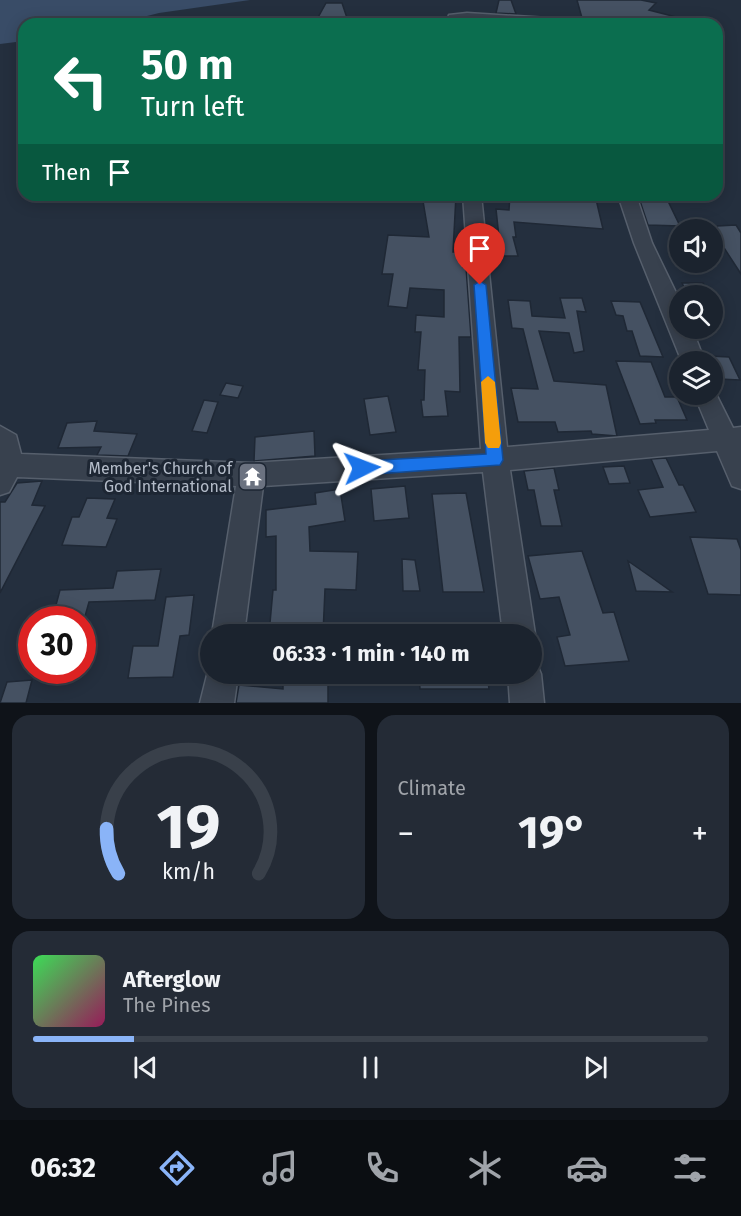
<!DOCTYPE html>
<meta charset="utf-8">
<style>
:root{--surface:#1b232e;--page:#242b36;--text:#f1f3f6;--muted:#a0a4aa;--line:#39404a;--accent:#8ab4f8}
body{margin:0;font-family:"Fira Sans",sans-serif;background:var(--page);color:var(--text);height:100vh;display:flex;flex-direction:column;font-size:22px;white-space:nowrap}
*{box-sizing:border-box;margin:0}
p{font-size:20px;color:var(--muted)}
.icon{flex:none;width:33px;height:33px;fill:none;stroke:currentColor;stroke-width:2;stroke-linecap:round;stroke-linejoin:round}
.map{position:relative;height:703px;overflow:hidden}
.side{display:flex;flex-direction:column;gap:12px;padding:12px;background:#0f1319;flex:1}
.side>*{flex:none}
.top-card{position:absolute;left:18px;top:18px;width:705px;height:183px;border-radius:18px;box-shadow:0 3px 15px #0003,0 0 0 2px var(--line);background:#0b6e4f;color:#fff;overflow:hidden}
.fabs{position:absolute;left:669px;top:219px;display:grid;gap:12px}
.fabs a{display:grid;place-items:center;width:54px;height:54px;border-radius:50%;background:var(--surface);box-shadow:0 3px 15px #0003,0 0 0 2px var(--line);font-size:30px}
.speed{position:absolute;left:18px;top:606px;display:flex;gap:12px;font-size:30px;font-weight:700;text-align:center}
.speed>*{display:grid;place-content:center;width:78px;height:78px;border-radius:50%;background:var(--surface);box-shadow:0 3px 15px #0003,0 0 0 2px var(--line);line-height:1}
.speed .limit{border:9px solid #d22;background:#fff;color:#111}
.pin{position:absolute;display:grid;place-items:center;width:51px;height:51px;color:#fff;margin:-62px -26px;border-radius:50% 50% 50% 0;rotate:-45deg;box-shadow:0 0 6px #0007}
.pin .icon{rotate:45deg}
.me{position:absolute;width:66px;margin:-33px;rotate:87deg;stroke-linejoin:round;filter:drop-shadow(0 0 4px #0008)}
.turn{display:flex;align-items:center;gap:21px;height:126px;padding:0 24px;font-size:27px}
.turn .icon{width:78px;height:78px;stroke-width:2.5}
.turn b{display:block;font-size:42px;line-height:51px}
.then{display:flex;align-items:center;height:57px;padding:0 24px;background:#0003;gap:12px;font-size:22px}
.big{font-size:45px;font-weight:700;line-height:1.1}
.side .widget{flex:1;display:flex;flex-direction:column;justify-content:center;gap:9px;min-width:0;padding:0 21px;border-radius:18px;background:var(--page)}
.side .dial{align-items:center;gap:0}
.dial svg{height:156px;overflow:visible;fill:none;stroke:var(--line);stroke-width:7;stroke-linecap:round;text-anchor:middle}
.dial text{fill:var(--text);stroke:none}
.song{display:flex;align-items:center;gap:18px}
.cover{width:72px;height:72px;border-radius:9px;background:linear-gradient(135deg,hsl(130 70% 55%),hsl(330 70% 35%))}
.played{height:6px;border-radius:3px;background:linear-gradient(90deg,var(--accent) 15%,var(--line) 15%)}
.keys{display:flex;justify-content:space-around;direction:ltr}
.heat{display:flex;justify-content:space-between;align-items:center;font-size:33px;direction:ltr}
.side .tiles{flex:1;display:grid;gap:12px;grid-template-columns:1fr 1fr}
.widget:last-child{grid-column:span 2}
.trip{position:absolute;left:200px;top:624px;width:342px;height:60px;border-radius:30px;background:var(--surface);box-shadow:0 3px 15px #0003,0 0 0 2px var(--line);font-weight:700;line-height:60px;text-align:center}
.tabs{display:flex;height:96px;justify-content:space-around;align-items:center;background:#0b0e12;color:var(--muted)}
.tabs .icon{width:42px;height:42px}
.tabs .selected{color:var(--accent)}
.tabs b{font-size:27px;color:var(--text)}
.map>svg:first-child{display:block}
.water{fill:#394c67}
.building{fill:#455162;stroke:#1f2835;stroke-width:1.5}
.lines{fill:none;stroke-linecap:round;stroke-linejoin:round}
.minor-casing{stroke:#565f6c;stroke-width:3}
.minor{fill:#38414e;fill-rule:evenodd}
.route{fill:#1a73e8;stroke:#114b97;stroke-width:1.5}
.slow{fill:#f59e0b}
.labels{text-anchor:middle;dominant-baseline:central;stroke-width:6;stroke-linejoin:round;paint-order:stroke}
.poi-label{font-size:16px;fill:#b4bcc9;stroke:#1d2633;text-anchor:end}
</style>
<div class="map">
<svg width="741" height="703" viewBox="0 0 741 703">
<rect width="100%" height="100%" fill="#242f3e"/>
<path class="water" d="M0,0H250L159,13L115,24H24V41L0,44Z"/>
<path class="building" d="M499,0H511L516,14L496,13Z
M577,0H641L656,3L649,10L684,19V24H642L631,21L628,24L612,19L608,24L588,22L582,18Z
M326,3H342L348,21L315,23Z
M422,195H456L453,252H461L463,267H466L471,337H459L460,392L445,391L448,416L423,417L421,400H424L425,370H418L421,332H415L416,315L444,317V290L410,288L407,308L388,306L393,274H382L388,235L429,237Z
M510,195H595L603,229L514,222L516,237H513L518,256H501L496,209L509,210Z
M638,195H665L680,226L648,225Z
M736,225L741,233V274L717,237V226Z
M682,283H703L710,295H688Z
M560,298H582L586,312L577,311L584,351L574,353L569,333L539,331L554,381L606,385L617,436L592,434L591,431L558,432L555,422H518L511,388L538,389L523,329L512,328L508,300L530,301L532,316L565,318Z
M611,301L640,302L663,357L640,356L632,331H627L623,316L616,315Z
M709,356L729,357L740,380L719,379Z
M616,361L651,362L665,397H677L687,420H655L656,423L640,424Z
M226,383L243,386L238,398L220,395Z
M388,396L396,432L370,435L364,399Z
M204,400L218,402L207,433L192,431Z
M97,421L94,431L137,434L128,456L97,455L101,447L58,448L67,423Z
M314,431L315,456L254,461L255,437Z
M666,458L679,485H683L696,512L650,517L638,490L663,487L651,459Z
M624,466L630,483L609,484L603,467Z
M554,468L559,490H554L562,526H541L534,490H528L524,471Z
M42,481L32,505L45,506L0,593V502H5L17,483Z
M405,486L409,518L374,521L371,489Z
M340,489L345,521L309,527L310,551L358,552L356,590L325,589L323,634H269L273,590H276V536L266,537V510L316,504L315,493Z
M466,493L484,592H443L432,494Z
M87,498L115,499L107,518L117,519L106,547L62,545L72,517H79Z
M690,537L737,539L741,550V595L708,594Z
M582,551L603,613L614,612L629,661L565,666L557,637L570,635L559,597L540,599L528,556Z
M402,559L415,560L420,591H403Z
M628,561L651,577L672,592L636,591Z
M161,569L155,600L89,602L84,620H52L60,590L113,588L117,571Z
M194,595L189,635L180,636L173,677L128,678L133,646H158L166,597Z
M283,674H328V703H236L239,685L283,689Z
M419,674H487L489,689H420Z
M32,680L26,703H0L7,682Z"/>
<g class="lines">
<defs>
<path id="minor" d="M467,13L581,20L587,24H531L467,19L458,20V24H446L449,15Z
M463,195H481L507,447L709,430L694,394H712V386L733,428L741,427V489L732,486L717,451L510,470L535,634L531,643V634H503L483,472L263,486L244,634H212L236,486L17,477L9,492L0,495V426L16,435L21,454L251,463L481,449Z
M618,195H636L652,243L680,301V328H692L705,362H682L634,243Z
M531,660L536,662L541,674L544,703H510L508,674H531Z
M210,663V674H238L234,703H200Z"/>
</defs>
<use href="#minor" class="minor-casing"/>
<use href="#minor" class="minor"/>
</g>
<path class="route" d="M480,281L486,285L503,460L500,465L362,475L356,473L354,468L356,463L362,461L486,454L474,285Z"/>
<path class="slow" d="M488,376L495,382L501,443L499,448H488L485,443L481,382Z"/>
<defs>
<symbol id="temple-square" viewBox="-11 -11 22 22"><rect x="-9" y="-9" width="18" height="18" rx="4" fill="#6b7280" stroke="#1d2633"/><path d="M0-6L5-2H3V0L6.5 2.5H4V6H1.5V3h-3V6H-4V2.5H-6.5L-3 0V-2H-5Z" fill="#fff"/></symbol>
</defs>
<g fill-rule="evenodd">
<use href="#temple-square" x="236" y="460" width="33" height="33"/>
</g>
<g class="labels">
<g class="poi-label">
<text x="232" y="468">Member's Church of<tspan x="232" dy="18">God International</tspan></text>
</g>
</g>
</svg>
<div class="fabs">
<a><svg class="icon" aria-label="sound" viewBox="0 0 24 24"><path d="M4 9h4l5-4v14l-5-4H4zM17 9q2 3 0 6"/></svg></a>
<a><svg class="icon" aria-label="search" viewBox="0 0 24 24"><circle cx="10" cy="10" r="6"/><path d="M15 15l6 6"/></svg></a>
<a><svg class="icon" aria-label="layers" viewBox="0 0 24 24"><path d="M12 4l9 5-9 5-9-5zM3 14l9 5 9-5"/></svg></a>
</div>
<div class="speed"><div class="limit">30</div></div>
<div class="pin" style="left:480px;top:285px;background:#d93025"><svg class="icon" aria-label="arrive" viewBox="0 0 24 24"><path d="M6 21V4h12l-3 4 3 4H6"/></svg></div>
<svg class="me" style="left:362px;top:468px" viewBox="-20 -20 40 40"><path d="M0-17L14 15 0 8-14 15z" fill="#1a73e8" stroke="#fff" stroke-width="4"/></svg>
<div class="trip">06:33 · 1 min · 140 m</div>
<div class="top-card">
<div class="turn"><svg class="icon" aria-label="left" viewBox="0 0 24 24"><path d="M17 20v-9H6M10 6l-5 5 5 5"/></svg><div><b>50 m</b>Turn left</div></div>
<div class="then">Then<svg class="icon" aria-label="arrive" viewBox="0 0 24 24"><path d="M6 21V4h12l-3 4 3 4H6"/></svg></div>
</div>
</div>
<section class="side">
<div class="tiles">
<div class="widget dial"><svg viewBox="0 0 100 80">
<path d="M14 69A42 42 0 1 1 86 69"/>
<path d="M14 69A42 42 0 0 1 8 46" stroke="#8ab4f8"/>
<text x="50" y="56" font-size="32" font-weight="700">19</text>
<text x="50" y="72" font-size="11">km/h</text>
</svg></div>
<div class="widget"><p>Climate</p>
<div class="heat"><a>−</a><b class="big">19°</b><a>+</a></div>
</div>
<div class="widget">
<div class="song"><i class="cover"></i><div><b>Afterglow</b><p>The Pines</p></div></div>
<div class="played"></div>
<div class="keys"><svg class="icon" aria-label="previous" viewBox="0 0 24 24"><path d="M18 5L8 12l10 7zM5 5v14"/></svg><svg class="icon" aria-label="pause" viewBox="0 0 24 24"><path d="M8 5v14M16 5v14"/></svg><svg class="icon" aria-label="next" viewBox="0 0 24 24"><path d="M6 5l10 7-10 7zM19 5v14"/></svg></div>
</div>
</div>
</section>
<nav class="tabs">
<b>06:32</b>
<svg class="icon selected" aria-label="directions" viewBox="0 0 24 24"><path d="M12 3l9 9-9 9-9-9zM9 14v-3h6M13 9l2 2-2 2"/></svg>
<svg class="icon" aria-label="music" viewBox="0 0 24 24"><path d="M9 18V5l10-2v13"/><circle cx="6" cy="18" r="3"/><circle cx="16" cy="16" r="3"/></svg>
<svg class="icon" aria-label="phone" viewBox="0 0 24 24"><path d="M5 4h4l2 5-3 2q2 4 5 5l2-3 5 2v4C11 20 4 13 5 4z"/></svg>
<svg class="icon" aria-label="climate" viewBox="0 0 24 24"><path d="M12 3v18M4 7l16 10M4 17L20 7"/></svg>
<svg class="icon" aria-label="car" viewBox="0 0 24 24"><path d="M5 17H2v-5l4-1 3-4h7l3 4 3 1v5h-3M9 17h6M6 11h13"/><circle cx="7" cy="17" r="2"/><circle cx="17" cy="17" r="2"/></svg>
<svg class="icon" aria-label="filters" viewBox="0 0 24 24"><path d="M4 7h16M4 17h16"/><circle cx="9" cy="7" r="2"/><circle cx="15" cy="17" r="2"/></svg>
</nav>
